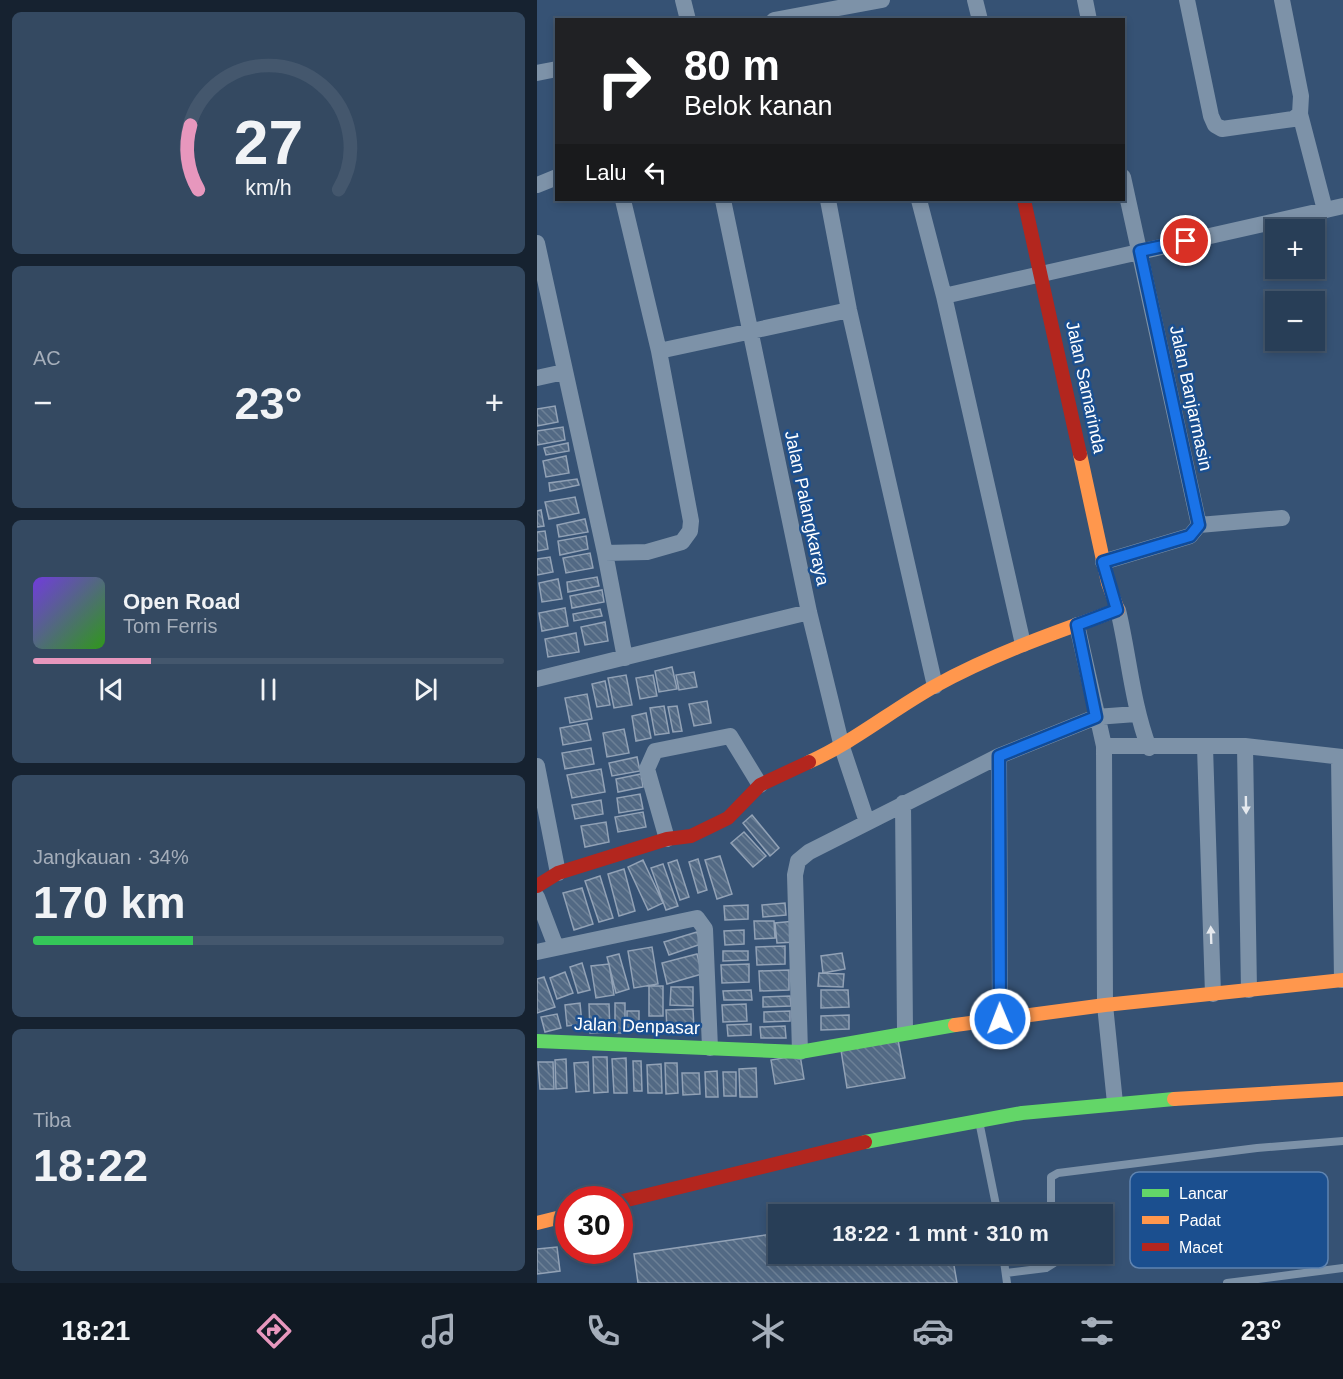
<!DOCTYPE html>
<html lang="id">
<meta charset="utf-8">
<style>
:root{--surface:#283e57;--page:#344961;--text:#f1f3f6;--muted:#a5aeba;--line:#44576d;--accent:#e797bd}
body{margin:0;font-family:Arial,sans-serif;background:var(--page);color:var(--text);height:100vh;display:flex;flex-direction:column;font-size:22px;white-space:nowrap}
*{box-sizing:border-box;margin:0}
p{font-size:20px;color:var(--muted)}
.icon{flex:none;width:33px;height:33px;fill:none;stroke:currentColor;stroke-width:2;stroke-linecap:round;stroke-linejoin:round}
.map{position:relative;flex:1;overflow:hidden}
.sheet{display:flex;flex-direction:column;gap:12px;padding:12px;background:#162230;width:537px}
.sheet>*{flex:none}
.banner{position:absolute;left:18px;top:18px;width:570px;height:183px;border-radius:0px;box-shadow:0 3px 9px #0003,0 0 0 2px var(--line);background:#202124;color:#fff;overflow:hidden}
.fabs{position:absolute;left:728px;top:219px;display:grid;gap:12px}
.fabs a{display:grid;place-items:center;width:60px;height:60px;border-radius:0px;background:var(--surface);box-shadow:0 3px 9px #0003,0 0 0 2px var(--line);font-size:30px}
.speed{position:absolute;left:18px;top:1186px;display:flex;gap:12px;font-size:30px;font-weight:700;text-align:center}
.speed>*{display:grid;place-content:center;width:78px;height:78px;border-radius:50%;background:var(--surface);box-shadow:0 3px 9px #0003,0 0 0 2px var(--line);line-height:1}
.speed .limit{border:9px solid #d22;background:#fff;color:#111}
.pin{position:absolute;display:grid;place-items:center;width:51px;height:51px;color:#fff;margin:-26px;border:3px solid #fff;border-radius:50%;box-shadow:0 2px 6px #0007}
.me{position:absolute;width:66px;margin:-33px;rotate:359deg;stroke-linejoin:round;filter:drop-shadow(0 0 4px #0008)}
.turn{display:flex;align-items:center;gap:21px;height:126px;padding:0 30px;font-size:27px}
.turn .icon{width:78px;height:78px;stroke-width:2.5}
.turn b{display:block;font-size:42px;line-height:51px}
.then{display:flex;align-items:center;height:57px;padding:0 30px;background:#0003;gap:12px;font-size:22px}
.big{font-size:45px;font-weight:800;line-height:1.1}
.sheet .tile{flex:1;display:flex;flex-direction:column;justify-content:center;gap:9px;min-width:0;padding:0 21px;border-radius:9px;background:var(--page)}
.sheet .dial{align-items:center;gap:0}
.dial svg{height:156px;overflow:visible;fill:none;stroke:var(--line);stroke-width:7;stroke-linecap:round;text-anchor:middle}
.dial text{fill:var(--text);stroke:none}
.song{display:flex;align-items:center;gap:18px}
.cover{width:72px;height:72px;border-radius:9px;background:linear-gradient(135deg,hsl(260 70% 55%),hsl(110 70% 35%))}
.played{height:6px;border-radius:3px;background:linear-gradient(90deg,var(--accent) 25%,var(--line) 25%)}
.keys{display:flex;justify-content:space-around;direction:ltr}
.heat{display:flex;justify-content:space-between;align-items:center;font-size:33px;direction:ltr}
.charge{height:9px;border-radius:4px;background:linear-gradient(90deg,#34c759 34%,var(--line) 0)}
.trip{position:absolute;left:231px;top:1204px;width:345px;height:60px;border-radius:0px;background:var(--surface);box-shadow:0 3px 9px #0003,0 0 0 2px var(--line);font-weight:800;line-height:60px;text-align:center}
.menu{display:flex;height:96px;justify-content:space-around;align-items:center;background:#101923;color:var(--muted)}
.menu .icon{width:42px;height:42px}
.menu .on{color:var(--accent)}
.menu b{font-size:27px;color:var(--text)}
main{display:flex;flex:1;min-height:0}
.map>svg:first-child{display:block}
.building{fill:url(#building-back-hatch);stroke:#92a2b6;stroke-width:1.5}
.lines{fill:none;stroke-linecap:round;stroke-linejoin:round}
.lane{stroke:#7d92a8;stroke-width:8}
.street{stroke:#7d92a8;stroke-width:16}
.fast{stroke:#63d668;stroke-width:14}
.slow{stroke:#ff974d;stroke-width:14}
.jam{stroke:#b3261e;stroke-width:14}
.oneway{fill:#e5e9ee}
.route-casing{stroke:#114b97;stroke-width:15}
.route{stroke:#1a73e8;stroke-width:10}
.labels{text-anchor:middle;dominant-baseline:central;stroke-width:5;stroke-linejoin:round;paint-order:stroke}
.street-label{font-size:18px;fill:#fff;stroke:#1b4f8f}
.key{fill:#1b4f8f;stroke:#5f84b1;stroke-width:1.5}
.key-label{font-size:16px;fill:#fff}
</style>
<main>
<section class="sheet">
<div class="tile dial"><svg viewBox="0 0 100 80">
<path d="M14 69A42 42 0 1 1 86 69"/>
<path d="M14 69A42 42 0 0 1 10 36" stroke="#e797bd"/>
<text x="50" y="56" font-size="32" font-weight="700">27</text>
<text x="50" y="72" font-size="11">km/h</text>
</svg></div>
<div class="tile"><p>AC</p>
<div class="heat"><a>−</a><b class="big">23°</b><a>+</a></div>
</div>
<div class="tile">
<div class="song"><i class="cover"></i><div><b>Open Road</b><p>Tom Ferris</p></div></div>
<div class="played"></div>
<div class="keys"><svg class="icon" aria-label="previous" viewBox="0 0 24 24"><path d="M18 5L8 12l10 7zM5 5v14"/></svg><svg class="icon" aria-label="pause" viewBox="0 0 24 24"><path d="M8 5v14M16 5v14"/></svg><svg class="icon" aria-label="next" viewBox="0 0 24 24"><path d="M6 5l10 7-10 7zM19 5v14"/></svg></div>
</div>
<div class="tile"><p>Jangkauan · 34%</p><b class="big">170 km</b><div class="charge"></div></div>
<div class="tile"><p>Tiba</p><b class="big">18:22</b></div>
</section>
<div class="map">
<svg width="806" height="1283" viewBox="0 0 806 1283">
<defs>
<pattern id="building-back-hatch" width="6" height="6" patternUnits="userSpaceOnUse" patternTransform="scale(1.5)"><rect width="6" height="6" fill="#526984"/><path d="M-1 5l2 2M0 0l6 6M5-1l2 2" fill="none" stroke="#6c8096"/></pattern>
</defs>
<rect width="100%" height="100%" fill="#365274"/>
<path class="building" d="M18,406L21,422L0,426V409Z
M26,427L28,440L0,445V431Z
M31,443L32,451L9,455L7,448Z
M29,456L32,473L9,477L6,461Z
M40,479L42,485L13,491L12,483Z
M38,497L42,513L12,519L8,502Z
M4,510L7,526L0,527V511Z
M48,519L51,532L22,537L20,525Z
M8,531L11,549L0,551V532Z
M49,536L51,549L23,555L21,541Z
M53,553L56,568L29,573L26,558Z
M13,557L16,572L0,575V559Z
M60,577L62,586L31,592L30,582Z
M21,579L25,599L5,602L2,583Z
M65,590L67,602L35,608L33,596Z
M28,608L31,626L5,631L2,613Z
M63,609L65,616L37,621L36,614Z
M68,622L71,641L48,645L44,627Z
M39,633L42,652L11,657L8,639Z
M135,667L140,689L122,692L118,671Z
M157,672L160,687L142,690L139,675Z
M89,675L95,705L77,708L71,678Z
M116,675L120,696L103,699L99,678Z
M68,681L73,705L60,707L55,684Z
M50,694L55,719L33,723L28,698Z
M170,701L174,723L157,726L152,704Z
M127,706L132,733L118,735L113,708Z
M140,706L145,731L136,732L131,707Z
M109,713L114,738L99,741L95,716Z
M50,723L54,740L26,745L23,728Z
M87,729L92,753L70,757L66,733Z
M54,748L57,764L28,769L25,753Z
M100,757L103,771L75,776L72,763Z
M64,769L68,792L35,798L30,775Z
M104,774L106,787L81,792L79,779Z
M103,794L106,809L82,813L80,798Z
M64,800L66,814L38,819L35,805Z
M106,812L109,827L81,832L78,817Z
M215,815L242,848L233,856L206,823Z
M69,822L72,842L48,847L44,826Z
M207,832L229,856L216,867L194,843Z
M183,856L195,894L180,899L168,860Z
M161,859L170,890L161,893L152,862Z
M106,860L126,903L111,910L91,867Z
M140,860L152,897L143,900L131,863Z
M126,864L141,906L129,910L114,868Z
M87,869L98,911L82,916L71,874Z
M63,876L76,918L62,922L48,881Z
M45,888L56,924L37,930L26,893Z
M248,903L249,915L226,917L225,905Z
M211,905V919L188,920L187,906Z
M217,921H237L238,938L218,939Z
M258,921L260,942L240,943L238,923Z
M207,930V944L188,945L187,931Z
M160,932L164,944L132,955L127,942Z
M248,946V964L220,965L219,947Z
M115,947L121,984L97,988L91,951Z
M186,951H211V960L186,961Z
M305,953L308,969L286,973L284,956Z
M82,954L92,989L79,993L70,957Z
M160,954L165,974L130,984L125,963Z
M45,963L53,990L41,993L33,967Z
M72,964L77,995L59,998L54,966Z
M212,964V982L185,983L184,965Z
M252,970V990L223,991L222,971Z
M28,972L36,993L20,999L13,978Z
M282,973L307,974L306,987L281,986Z
M7,977L18,1007L0,1013V979Z
M112,986H126V1016H112Z
M134,987H156V1006L133,1005Z
M214,990L215,1000H187L186,991Z
M284,990H311L312,1007L284,1008Z
M253,996L254,1006L226,1007V997Z
M43,1003L45,1024L30,1026L28,1005Z
M78,1003H88V1033H78Z
M52,1004H72L73,1032L53,1033Z
M209,1004L210,1021L186,1022L185,1005Z
M156,1009L157,1029L130,1030L129,1010Z
M90,1011H102V1031L90,1030Z
M253,1011V1021L227,1022V1012Z
M20,1014L24,1028L8,1032L4,1017Z
M312,1015V1029L284,1030V1016Z
M214,1024V1035L191,1036L190,1025Z
M248,1026L249,1038H224L223,1027Z
M361,1040L368,1078L310,1088L304,1050Z
M263,1055L267,1079L238,1084L234,1060Z
M56,1057H70L71,1092L57,1093Z
M89,1058L90,1093H77L75,1059Z
M29,1059L30,1088L19,1089L18,1060Z
M96,1061H104L105,1091H97Z
M1,1062H16L17,1089H3Z
M51,1062L52,1091L39,1092L37,1063Z
M128,1063H140L141,1093L129,1094Z
M124,1064L125,1093H111L110,1065Z
M219,1068L220,1097H203L202,1069Z
M180,1071L181,1097H169L168,1072Z
M186,1072H199V1096H187Z
M145,1073H162L163,1094L146,1095Z
M408,1208L409,1215H358Z
M242,1233V1254H415L420,1283H101L97,1254Z
M20,1247L23,1271L0,1274V1249Z"/>
<g class="lines">
<path class="lane" d="M442,1121L461,1215
M514,1215V1177L521,1173L720,1148L806,1141
M466,1254L470,1283
M469,1273L509,1268L517,1263L519,1254
M690,1283L806,1268"/>
<path class="street" d="M146,0L151,20
M438,0L443,20
M548,0L552,20
M650,0L674,116L678,125L685,129L756,119L763,114L764,96L745,0
M237,20L345,0
M0,73L20,69
M763,114L788,210
M0,185L20,177
M186,200L272,612L305,747L330,822
M291,200L312,310L398,686
M382,200L407,296L486,644
M0,243L68,553L110,552L145,542L153,531L154,521L122,351L86,200
M407,296L806,206
M122,351L312,310
M0,378L27,372
M662,525L745,518
M68,553L88,658
M566,562L653,536L662,525L586,177
M581,610C592,656 595,703 612,748
M540,625L567,746L568,1005L578,1103
M0,679L272,612
M567,746H708L806,757
M708,746L712,990
M668,747L676,994
M462,756L463,1019
M802,757L805,980
M0,766L21,873
M366,803L368,1032
M130,839L110,769L118,751L193,736L223,785
M0,897L19,947
M0,952L160,918L168,929L173,1048
M263,1052L258,875L261,861L272,852L462,756L559,717L599,714"/>
<path class="fast" d="M0,1041L263,1052L418,1025
M328,1142L485,1113L637,1099"/>
<path class="slow" d="M272,762C318,741 355,710 398,686C456,654 519,632 581,610L571,583L543,454
M418,1025L568,1005L806,980
M637,1099L806,1089
M0,1223L32,1215"/>
<path class="jam" d="M487,200L543,454
M0,886L21,873L130,839L154,836L191,818L223,785L272,762
M82,1202L328,1142"/>
</g>
<defs><path id="oneway-solid" d="M-6-.8H1V-3.2L6.5 0L1 3.2V.8H-6Z" transform="scale(1.5)"/></defs>
<g class="oneway">
<use href="#oneway-solid" transform="translate(709 805) rotate(89)"/>
<use href="#oneway-solid" transform="translate(674 935) rotate(-92)"/>
</g>
<g class="lines">
<defs>
<path id="route" d="M463,1019L462,756L559,717L540,625L580,610L566,562L653,536L662,525L603,251L649,241"/>
</defs>
<use href="#route" class="route-casing"/>
<use href="#route" class="route"/>
</g>
<g class="labels">
<g class="street-label">
<text transform="translate(549 387) rotate(78)">Jalan Samarinda</text>
<text transform="translate(654 398) rotate(78)">Jalan Banjarmasin</text>
<text transform="translate(270 508) rotate(78)">Jalan Palangkaraya</text>
<text transform="translate(100 1026) rotate(2)">Jalan Denpasar</text>
</g>
</g>
<rect x="593" y="1172" width="198" height="96" rx="9" class="key"/>
<rect x="605" y="1189" width="27" height="8" fill="#63d668"/>
<rect x="605" y="1216" width="27" height="8" fill="#ff974d"/>
<rect x="605" y="1243" width="27" height="8" fill="#b3261e"/>
<g class="key-label">
<text x="642" y="1199">Lancar</text>
<text x="642" y="1226">Padat</text>
<text x="642" y="1253">Macet</text>
</g>
</svg>
<div class="fabs">
<a>+</a>
<a>−</a>
</div>
<div class="speed"><div class="limit">30</div></div>
<div class="pin" style="left:649px;top:241px;background:#d93025"><svg class="icon" aria-label="arrive" viewBox="0 0 24 24"><path d="M6 21V4h12l-3 4 3 4H6"/></svg></div>
<svg class="me" style="left:463px;top:1019px" viewBox="-20 -20 40 40"><circle r="17" fill="#1a73e8" stroke="#fff" stroke-width="3"/><path d="M0-11L8 9 0 5-8 9z" fill="#fff"/></svg>
<div class="trip">18:22 · 1 mnt · 310 m</div>
<div class="banner">
<div class="turn"><svg class="icon" aria-label="right" viewBox="0 0 24 24"><path d="M7 20v-9h11M14 6l5 5-5 5"/></svg><div><b>80 m</b>Belok kanan</div></div>
<div class="then">Lalu<svg class="icon" aria-label="left" viewBox="0 0 24 24"><path d="M17 20v-9H6M10 6l-5 5 5 5"/></svg></div>
</div>
</div>
</main>
<nav class="menu">
<b>18:21</b>
<svg class="icon on" aria-label="directions" viewBox="0 0 24 24"><path d="M12 3l9 9-9 9-9-9zM9 14v-3h6M13 9l2 2-2 2"/></svg>
<svg class="icon" aria-label="music" viewBox="0 0 24 24"><path d="M9 18V5l10-2v13"/><circle cx="6" cy="18" r="3"/><circle cx="16" cy="16" r="3"/></svg>
<svg class="icon" aria-label="phone" viewBox="0 0 24 24"><path d="M5 4h4l2 5-3 2q2 4 5 5l2-3 5 2v4C11 20 4 13 5 4z"/></svg>
<svg class="icon" aria-label="climate" viewBox="0 0 24 24"><path d="M12 3v18M4 7l16 10M4 17L20 7"/></svg>
<svg class="icon" aria-label="car" viewBox="0 0 24 24"><path d="M5 17H2v-5l4-1 3-4h7l3 4 3 1v5h-3M9 17h6M6 11h13"/><circle cx="7" cy="17" r="2"/><circle cx="17" cy="17" r="2"/></svg>
<svg class="icon" aria-label="filters" viewBox="0 0 24 24"><path d="M4 7h16M4 17h16"/><circle cx="9" cy="7" r="2"/><circle cx="15" cy="17" r="2"/></svg>
<b>23°</b>
</nav>
